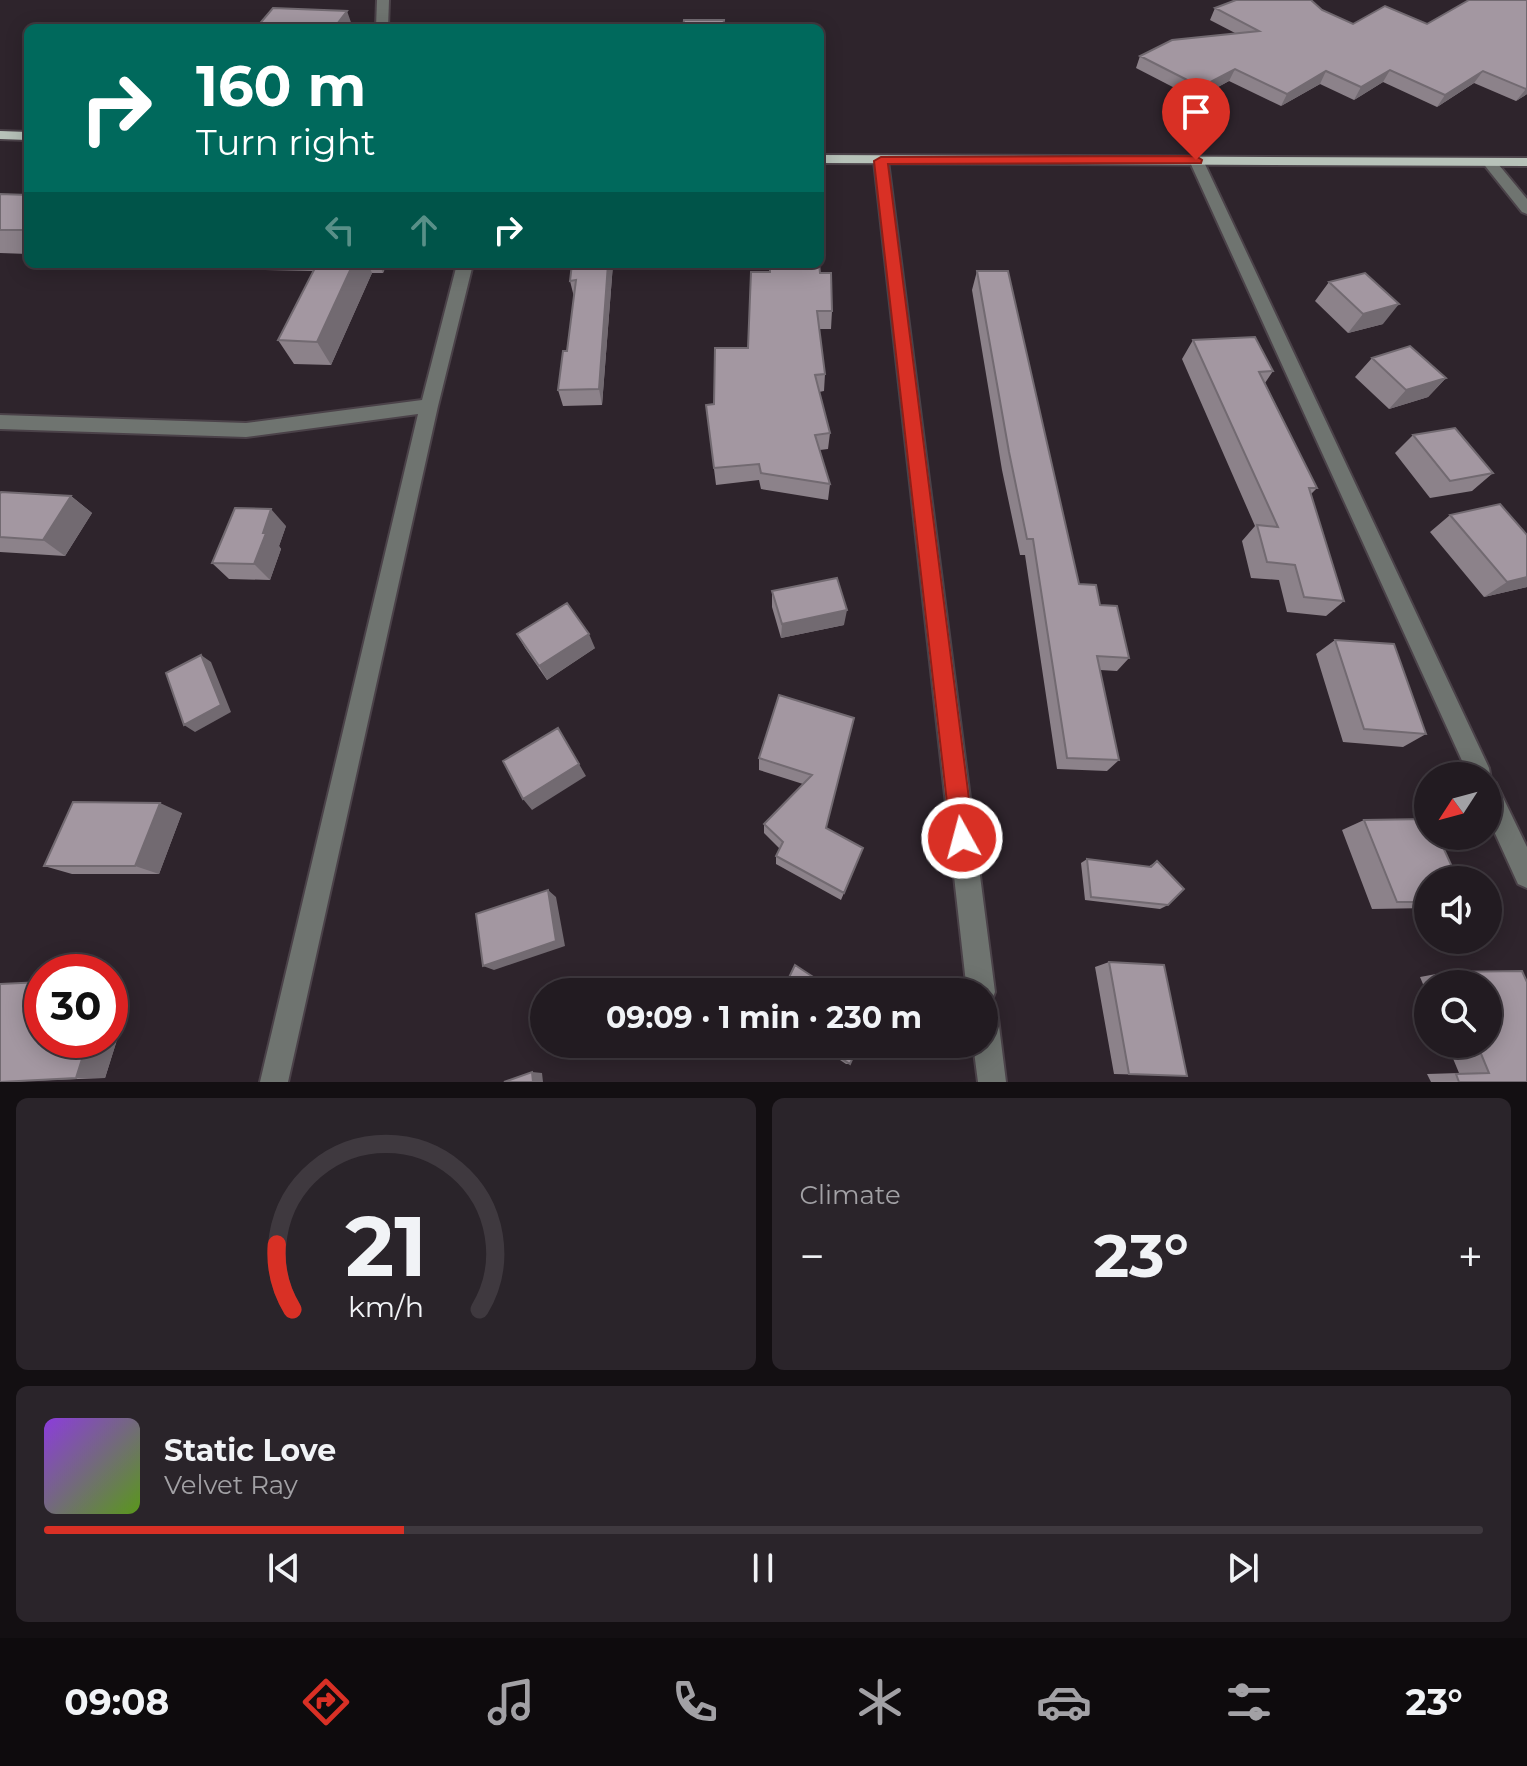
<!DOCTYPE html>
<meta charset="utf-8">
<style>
:root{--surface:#221b21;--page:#2a242a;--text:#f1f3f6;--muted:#a2a1a5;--line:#3f393f;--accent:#d93025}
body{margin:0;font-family:Montserrat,sans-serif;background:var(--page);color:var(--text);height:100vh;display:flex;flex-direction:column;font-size:30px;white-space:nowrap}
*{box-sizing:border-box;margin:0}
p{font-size:26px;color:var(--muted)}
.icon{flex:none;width:44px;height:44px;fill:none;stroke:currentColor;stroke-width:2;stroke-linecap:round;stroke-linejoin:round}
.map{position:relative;height:1082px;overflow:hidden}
.details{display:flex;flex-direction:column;gap:16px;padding:16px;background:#130f12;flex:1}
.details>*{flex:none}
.top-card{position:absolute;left:24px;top:24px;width:800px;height:244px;border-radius:12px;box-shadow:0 4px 20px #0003,0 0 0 2px var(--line);background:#00695c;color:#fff;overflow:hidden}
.needle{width:52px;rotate:234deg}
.controls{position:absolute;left:1414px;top:762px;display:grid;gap:16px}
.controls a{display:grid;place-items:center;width:88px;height:88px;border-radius:50%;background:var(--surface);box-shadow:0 4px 20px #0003,0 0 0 2px var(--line);font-size:40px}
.speed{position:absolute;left:24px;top:954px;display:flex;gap:16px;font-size:40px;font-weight:700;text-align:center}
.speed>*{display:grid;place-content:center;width:104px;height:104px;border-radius:50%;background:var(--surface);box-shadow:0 4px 20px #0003,0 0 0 2px var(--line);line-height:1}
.speed .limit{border:12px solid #d22;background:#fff;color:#111}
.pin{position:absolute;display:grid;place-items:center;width:68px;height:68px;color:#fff;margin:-82px -34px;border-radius:50% 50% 50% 0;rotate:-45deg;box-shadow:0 0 8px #0007}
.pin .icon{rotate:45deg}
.me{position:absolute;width:88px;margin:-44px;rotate:353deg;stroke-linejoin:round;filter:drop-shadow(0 0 6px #0008)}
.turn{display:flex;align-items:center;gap:28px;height:168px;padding:0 40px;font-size:36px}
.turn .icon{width:104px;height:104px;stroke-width:2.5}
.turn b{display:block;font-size:56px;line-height:68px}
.lanes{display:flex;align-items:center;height:76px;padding:0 40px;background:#0003;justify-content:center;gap:40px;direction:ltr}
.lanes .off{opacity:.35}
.big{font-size:60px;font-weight:700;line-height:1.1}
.details .card{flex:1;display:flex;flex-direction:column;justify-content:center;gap:12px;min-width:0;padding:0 28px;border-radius:12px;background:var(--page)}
.details .dial{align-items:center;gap:0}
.dial svg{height:208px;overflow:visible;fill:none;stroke:var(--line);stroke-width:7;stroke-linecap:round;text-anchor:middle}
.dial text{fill:var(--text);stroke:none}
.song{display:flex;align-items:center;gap:24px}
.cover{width:96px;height:96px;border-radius:12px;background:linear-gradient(135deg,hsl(270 70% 55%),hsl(90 70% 35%))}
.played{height:8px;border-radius:4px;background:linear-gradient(90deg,var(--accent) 25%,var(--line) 25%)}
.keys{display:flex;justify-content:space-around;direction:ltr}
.heat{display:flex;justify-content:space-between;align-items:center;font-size:44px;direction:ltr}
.details .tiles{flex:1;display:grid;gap:16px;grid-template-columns:1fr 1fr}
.card:last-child{grid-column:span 2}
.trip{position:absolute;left:530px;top:978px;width:468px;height:80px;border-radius:40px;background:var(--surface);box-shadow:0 4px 20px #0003,0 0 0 2px var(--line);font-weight:700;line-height:80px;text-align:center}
.tab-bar{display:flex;height:128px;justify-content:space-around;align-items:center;background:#0e0b0d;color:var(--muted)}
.tab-bar .icon{width:56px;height:56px}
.tab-bar .selected{color:var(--accent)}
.tab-bar b{font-size:36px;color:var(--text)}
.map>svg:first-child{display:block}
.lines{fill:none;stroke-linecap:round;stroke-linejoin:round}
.minor-casing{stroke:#4b4249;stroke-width:4}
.major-casing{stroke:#4b4249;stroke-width:4}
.minor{fill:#6f7470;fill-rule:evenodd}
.major{fill:#b7c2b9;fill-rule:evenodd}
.wall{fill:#8c828a}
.shaded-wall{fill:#726a71}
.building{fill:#a397a1;stroke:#726a71;stroke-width:2}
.route{fill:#d93025;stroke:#8d1f18;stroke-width:2}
</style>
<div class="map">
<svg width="1527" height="1082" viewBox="0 0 1527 1082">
<rect width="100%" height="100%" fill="#2e242c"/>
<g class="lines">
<defs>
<path id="minor" d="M377,0H389L388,28H376Z
M1196,156L1203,160L1489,768L1491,780L1496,783L1527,847V888L1518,884L1488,818V776H1469L1189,160Z
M881,157L888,161L995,992L991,1002L984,1004L994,1008L998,1018L1006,1082H978L973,1044H984V992H967L874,161Z
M1489,158L1494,159L1527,199V214L1522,212L1482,162Z
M457,264H473L438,406L288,1082H260L418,414L246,437L0,429V415L246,423L422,400Z"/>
<path id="major" d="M0,131L28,132V140L0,139Z
M820,155L1527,158V166L820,163Z"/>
</defs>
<use href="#minor" class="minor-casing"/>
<use href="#major" class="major-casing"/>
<use href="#minor" class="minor"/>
<use href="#major" class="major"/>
</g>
<path class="wall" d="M1527,0V94L1516,101L1474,83L1437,107L1383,82L1354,100L1320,84L1281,106L1229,81L1196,99L1136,68L1140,56L1235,33L1210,20L1215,8L1322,10L1353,24H1427Z
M0,194L28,195V254L0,253Z
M261,264H387L383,273H372L331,365L294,364L278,340L314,271L265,270Z
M613,264L602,405L563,406L558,390L567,351L574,297L570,281Z
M977,271L1079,584L1100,605L1129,658L1117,671L1100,670L1119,760L1107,771L1057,769L1025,555H1020L1002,470L972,290Z
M820,273L832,311L831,329H819L825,374L824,391L819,392L830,433L828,449L820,450L830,484L828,500L761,489L759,480L716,485L706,405L714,404L748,348Z
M1329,282L1383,324L1348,333L1315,301Z
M1193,340L1273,371L1265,383L1317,488L1311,494L1344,601L1326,616L1287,612L1279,580L1251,578L1242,541L1255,526L1182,359Z
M1372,358L1446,378L1428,397L1389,409L1355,377Z
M1413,435L1493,473L1472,491L1430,498L1395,453Z
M0,494L71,496L92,513L65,556L0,552Z
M1450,515L1527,535V587L1484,597L1430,532Z
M286,526L279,546L281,549L270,580L229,579L212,563Z
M772,591L844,625L781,638L772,607Z
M517,634L595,648L547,680L525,648Z
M1335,640L1426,734L1403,747L1343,742L1316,654Z
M854,718L826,828L863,848L841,900L776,864V856L780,849L764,833V824L803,784L759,770V758Z
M182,813L159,874H72L44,866Z
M1364,820L1428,880V908L1372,909L1342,830Z
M1087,859L1148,867L1157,861L1168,905L1160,909L1085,900L1081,863Z
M1109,962L1187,1076L1114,1074L1095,967Z
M1522,971L1527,982V1082H1431L1427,1074L1459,1073L1447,1044H1488V984H1428V996L1420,977L1447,972Z
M110,1026L121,1027L105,1078L0,1082L110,1040Z
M816,1044H859L850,1064H846Z"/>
<path class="shaded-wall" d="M347,11L353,28H334Z
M1235,69L1229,81L1196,99L1201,87Z
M1390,70L1383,82L1354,100L1361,87Z
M1326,71L1320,84L1281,106L1287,94Z
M1483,71L1474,83L1437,107L1445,95Z
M1527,88V94L1516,101L1526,89Z
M353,264H368L372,273L331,365L317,342Z
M379,264H387L383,273Z
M608,264H613L602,405L599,389Z
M1399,304L1383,324L1348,333L1363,314Z
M1446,378L1428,397L1389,409L1406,390Z
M71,496L92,513L65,556L43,540Z
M271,509L286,526L279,546L281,549L270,580L254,564L263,533Z
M1527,577V587L1484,597L1507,582Z
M847,610L844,625L781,638L782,624Z
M589,634L595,648L547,680L539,666Z
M201,655L211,662L231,712L195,732L184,725Z
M579,764L586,776L532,810L523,799Z
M160,803L182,813L159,874L135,866Z
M548,890L556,897L565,946L494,970L483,966Z
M110,982L121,984L110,1018Z
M110,1026L121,1027L105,1078H76L88,1040H110Z
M532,1072L542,1073L543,1082H533Z"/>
<path class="building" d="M1236,0H1311L1322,10L1353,24L1385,6L1427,24L1469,0H1527V88L1526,89L1483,71L1445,95L1390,70L1361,87L1326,71L1287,94L1235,69L1201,87L1140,56L1172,40L1259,31L1215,8Z
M273,8L347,11L334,28H256Z
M684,20H724L723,28H683Z
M0,194L28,195V230H0Z
M317,264H353L317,342L278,340Z
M572,264H608L599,389L558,390L563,351H567L576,280L570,281Z
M770,264H819L820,273H831L832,311H817L825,374L815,375L830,433L815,435L830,484L761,473L759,464L714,468L706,405L714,404L715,348H748L751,272H770Z
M977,271H1008L1079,584L1096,585L1100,605L1117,606L1129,658L1097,656L1119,760L1067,758L1033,539H1027L1009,452Z
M1365,273L1399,304L1363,314L1329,282Z
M1255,337L1273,371L1259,372L1317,488H1309L1344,601L1304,597L1295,565L1267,562L1257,525L1278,527L1193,340Z
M1410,346L1446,378L1406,390L1372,358Z
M1455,428L1493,473L1450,481L1413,435Z
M1,492L71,496L43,540L0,537V494Z
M1500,504L1527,535V577L1507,582L1450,515Z
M235,508L271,509L263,533H266L254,564L212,563Z
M837,578L847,610L782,624L772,591Z
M567,603L589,634L539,666L517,634Z
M1335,640L1394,644L1426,734L1364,729Z
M201,655L221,705L184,725L166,673Z
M779,695L854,718L826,828L863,848L844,893L776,856L783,842L764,824L812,775L759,758Z
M558,728L579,764L523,799L503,761Z
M73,802L160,803L135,866H44Z
M1428,819V836H1438L1458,880H1428V902H1397L1364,820Z
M1087,859L1151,867L1157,861L1184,889L1168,905L1091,897Z
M548,890L556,941L483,966L476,914Z
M1109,962L1164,965L1187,1076L1129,1074Z
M795,965L836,992H782Z
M1522,971L1527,982V1082H1459L1456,1074L1489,1073L1477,1044H1488V984H1452L1447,972Z
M42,982V1040H88L76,1078L0,1082V984Z
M820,1044H859L850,1064Z
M532,1072L533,1082H504Z"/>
<path class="route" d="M1196,156L1202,160L1201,163L888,164L974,838L970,846L962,849L954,846L951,838L874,161L881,157Z"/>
</svg>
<div class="controls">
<a><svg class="needle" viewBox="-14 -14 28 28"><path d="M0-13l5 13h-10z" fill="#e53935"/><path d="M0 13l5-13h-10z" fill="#a2a1a5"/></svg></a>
<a><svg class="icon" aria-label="sound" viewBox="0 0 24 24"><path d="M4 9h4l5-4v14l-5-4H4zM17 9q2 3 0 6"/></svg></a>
<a><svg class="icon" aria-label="search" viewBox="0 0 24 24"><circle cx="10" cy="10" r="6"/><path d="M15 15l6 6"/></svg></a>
</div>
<div class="speed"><div class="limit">30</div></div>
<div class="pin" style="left:1196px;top:160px;background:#d93025"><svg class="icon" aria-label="arrive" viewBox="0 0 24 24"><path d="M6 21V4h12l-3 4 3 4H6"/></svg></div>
<svg class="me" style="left:962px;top:838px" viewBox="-20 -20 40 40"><circle r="17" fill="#d93025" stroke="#fff" stroke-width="3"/><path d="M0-11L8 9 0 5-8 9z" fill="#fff"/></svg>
<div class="trip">09:09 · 1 min · 230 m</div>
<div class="top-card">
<div class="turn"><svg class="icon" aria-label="right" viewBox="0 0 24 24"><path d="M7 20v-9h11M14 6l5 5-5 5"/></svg><div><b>160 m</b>Turn right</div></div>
<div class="lanes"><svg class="icon off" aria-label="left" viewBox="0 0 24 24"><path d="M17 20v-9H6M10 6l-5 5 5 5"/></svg><svg class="icon off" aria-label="ahead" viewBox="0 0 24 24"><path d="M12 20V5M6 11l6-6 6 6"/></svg><svg class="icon" aria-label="right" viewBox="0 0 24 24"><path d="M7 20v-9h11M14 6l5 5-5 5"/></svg></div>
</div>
</div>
<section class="details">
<div class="tiles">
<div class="card dial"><svg viewBox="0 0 100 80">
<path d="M14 69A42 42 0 1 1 86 69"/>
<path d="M14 69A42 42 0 0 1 8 44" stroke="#d93025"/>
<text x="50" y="56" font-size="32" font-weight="700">21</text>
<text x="50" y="72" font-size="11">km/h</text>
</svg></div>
<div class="card"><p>Climate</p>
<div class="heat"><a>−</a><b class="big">23°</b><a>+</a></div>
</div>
<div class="card">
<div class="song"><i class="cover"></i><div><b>Static Love</b><p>Velvet Ray</p></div></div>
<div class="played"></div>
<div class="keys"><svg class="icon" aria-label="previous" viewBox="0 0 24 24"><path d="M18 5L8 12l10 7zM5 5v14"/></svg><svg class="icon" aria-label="pause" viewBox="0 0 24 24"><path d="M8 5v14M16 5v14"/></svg><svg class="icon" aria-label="next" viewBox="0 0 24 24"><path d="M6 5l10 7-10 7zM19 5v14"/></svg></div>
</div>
</div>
</section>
<nav class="tab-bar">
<b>09:08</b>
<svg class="icon selected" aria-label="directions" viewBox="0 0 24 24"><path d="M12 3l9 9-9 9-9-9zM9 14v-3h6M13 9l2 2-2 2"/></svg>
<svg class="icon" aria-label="music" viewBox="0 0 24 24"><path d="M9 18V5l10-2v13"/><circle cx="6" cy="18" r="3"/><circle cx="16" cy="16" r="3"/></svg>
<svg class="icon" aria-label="phone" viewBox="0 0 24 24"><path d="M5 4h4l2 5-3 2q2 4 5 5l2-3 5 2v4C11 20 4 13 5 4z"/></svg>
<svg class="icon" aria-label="climate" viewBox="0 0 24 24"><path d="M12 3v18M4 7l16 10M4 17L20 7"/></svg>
<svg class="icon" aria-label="car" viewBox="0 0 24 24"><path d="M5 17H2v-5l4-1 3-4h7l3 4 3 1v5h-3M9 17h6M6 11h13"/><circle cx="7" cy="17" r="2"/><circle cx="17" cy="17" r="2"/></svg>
<svg class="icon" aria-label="filters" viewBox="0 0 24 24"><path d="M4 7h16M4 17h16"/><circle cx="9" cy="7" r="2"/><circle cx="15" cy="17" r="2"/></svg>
<b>23°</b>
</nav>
